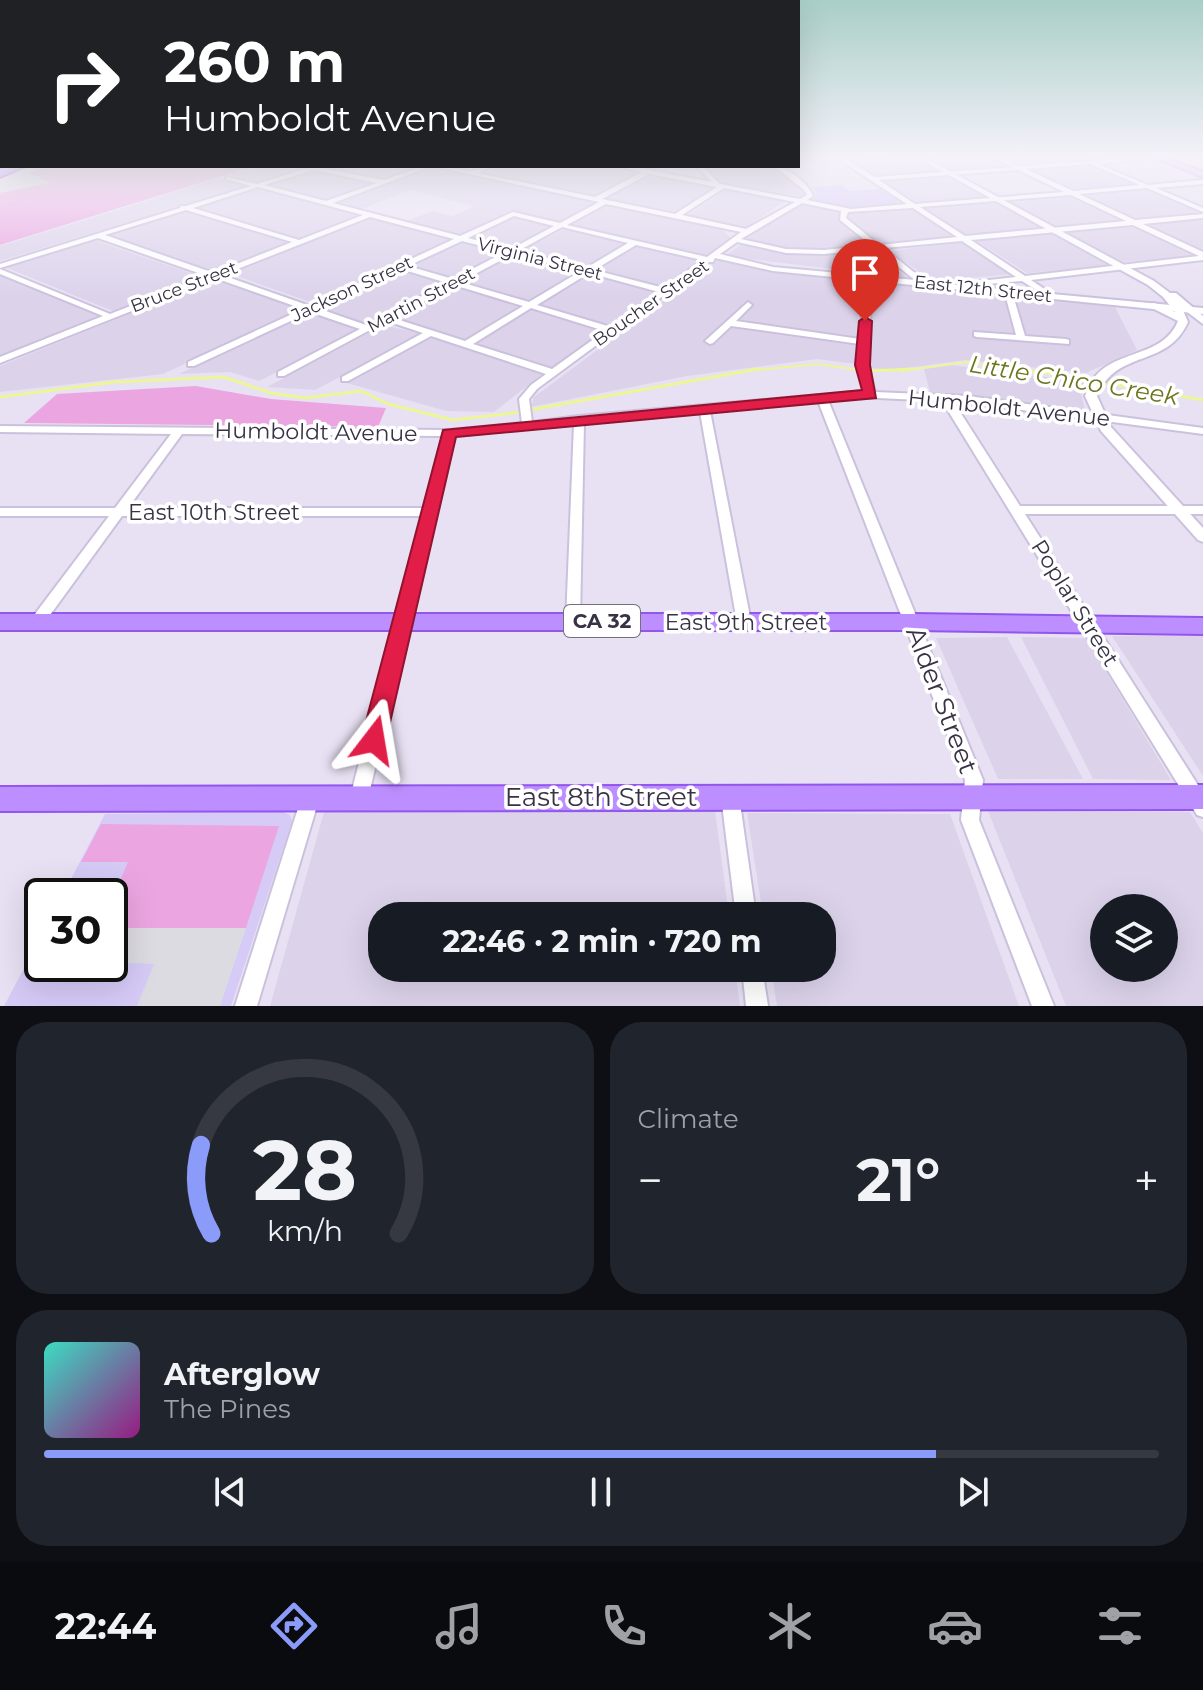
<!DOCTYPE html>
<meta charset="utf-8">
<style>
:root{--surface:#171b24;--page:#20242c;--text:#f1f3f6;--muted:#9ea1a6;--line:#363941;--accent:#8a9bfa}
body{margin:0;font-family:Montserrat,sans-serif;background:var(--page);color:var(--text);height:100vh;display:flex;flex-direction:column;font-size:30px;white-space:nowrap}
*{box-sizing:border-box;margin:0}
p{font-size:26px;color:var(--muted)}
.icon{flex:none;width:44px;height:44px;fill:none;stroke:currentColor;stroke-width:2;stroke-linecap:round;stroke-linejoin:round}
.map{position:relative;height:1006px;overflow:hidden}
.drawer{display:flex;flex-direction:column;gap:16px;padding:16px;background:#0d0f14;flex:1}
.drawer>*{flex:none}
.hud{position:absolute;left:0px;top:0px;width:800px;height:168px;box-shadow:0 8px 32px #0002;background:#202124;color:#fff;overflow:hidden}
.controls{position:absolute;left:1090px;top:894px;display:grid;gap:16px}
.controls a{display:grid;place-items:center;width:88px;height:88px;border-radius:50%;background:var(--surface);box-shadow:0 8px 32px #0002;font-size:40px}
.speed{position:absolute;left:24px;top:878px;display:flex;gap:16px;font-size:40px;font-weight:700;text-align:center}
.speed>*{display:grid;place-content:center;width:104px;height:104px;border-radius:50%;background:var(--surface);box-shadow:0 8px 32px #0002;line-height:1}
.speed .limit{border:4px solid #111;border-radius:12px;background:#fff;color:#111}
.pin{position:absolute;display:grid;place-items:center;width:68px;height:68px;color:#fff;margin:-82px -34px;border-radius:50% 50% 50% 0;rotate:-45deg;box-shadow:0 0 8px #0007}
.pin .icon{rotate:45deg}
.me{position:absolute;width:88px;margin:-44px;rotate:14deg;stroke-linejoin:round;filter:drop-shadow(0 0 6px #0008)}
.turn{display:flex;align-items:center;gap:28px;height:168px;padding:0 32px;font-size:36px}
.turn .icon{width:104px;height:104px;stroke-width:2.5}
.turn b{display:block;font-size:56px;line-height:68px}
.big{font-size:60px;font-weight:700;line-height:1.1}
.drawer .card{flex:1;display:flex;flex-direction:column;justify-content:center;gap:12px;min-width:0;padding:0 28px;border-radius:32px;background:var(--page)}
.drawer .dial{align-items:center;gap:0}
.dial svg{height:208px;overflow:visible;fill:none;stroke:var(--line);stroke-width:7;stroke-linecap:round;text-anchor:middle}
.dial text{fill:var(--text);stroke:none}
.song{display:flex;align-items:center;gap:24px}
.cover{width:96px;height:96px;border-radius:12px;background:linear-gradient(135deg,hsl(170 70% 55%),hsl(310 70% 35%))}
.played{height:8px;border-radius:4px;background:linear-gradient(90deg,var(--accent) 80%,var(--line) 80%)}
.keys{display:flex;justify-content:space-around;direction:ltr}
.heat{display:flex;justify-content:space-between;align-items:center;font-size:44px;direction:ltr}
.drawer .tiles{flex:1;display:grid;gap:16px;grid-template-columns:1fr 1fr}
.card:last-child{grid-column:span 2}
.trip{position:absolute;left:368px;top:902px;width:468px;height:80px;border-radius:32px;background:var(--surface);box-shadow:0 8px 32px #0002;font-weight:700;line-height:80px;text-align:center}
.tabs{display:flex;height:128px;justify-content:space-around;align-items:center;background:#090b0e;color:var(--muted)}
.tabs .icon{width:56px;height:56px}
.tabs .selected{color:var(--accent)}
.tabs b{font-size:36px;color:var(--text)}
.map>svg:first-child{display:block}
.residential{fill:#dcd3eb;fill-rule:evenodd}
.commercial{fill:#d6caf7}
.green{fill:#eba6e1}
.parking{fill:#dddbe2}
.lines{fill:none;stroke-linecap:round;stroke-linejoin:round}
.stream-far1{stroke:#ecf697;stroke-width:2}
.stream{stroke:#ecf697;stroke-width:3}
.minor-casing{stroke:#cbc1dd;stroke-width:4}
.tertiary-casing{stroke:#cbc1dd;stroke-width:4}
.secondary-casing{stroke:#b794e4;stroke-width:4}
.primary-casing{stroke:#9255ee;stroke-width:4}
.motorway-casing{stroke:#6624ea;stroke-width:4}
.minor{fill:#fff;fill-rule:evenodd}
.tertiary{fill:#fff;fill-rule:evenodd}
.secondary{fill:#dcbfff;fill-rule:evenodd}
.primary{fill:#bd8eff;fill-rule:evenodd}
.motorway{fill:#9b60ff;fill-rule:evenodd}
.route{fill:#e11d48;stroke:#92132f;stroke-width:2}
.labels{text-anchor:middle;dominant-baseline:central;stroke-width:7;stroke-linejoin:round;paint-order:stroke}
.far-street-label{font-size:18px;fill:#383244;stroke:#fff}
.shield{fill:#fff;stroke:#74707c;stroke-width:2}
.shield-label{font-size:20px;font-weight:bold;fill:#383244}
.street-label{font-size:22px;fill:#383244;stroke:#fff}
.water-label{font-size:24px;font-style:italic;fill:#6a751c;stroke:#fff}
.near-street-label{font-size:26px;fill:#383244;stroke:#fff}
</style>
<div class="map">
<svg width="1203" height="1006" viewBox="0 0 1203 1006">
<rect width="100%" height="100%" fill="#e8e1f3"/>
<path class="residential" d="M914,156L941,172L879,179L852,161Z
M922,156H992L1015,167L951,172Z
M1091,165L1136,184L1073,190L1028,170Z
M260,166H317L258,184L225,176Z
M325,166H422L384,181L319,168Z
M500,166H606L640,172L593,197L481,174Z
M703,166H772L804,191L803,196L727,185Z
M430,167L596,203L559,223L512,212L460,237L405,222L432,211L453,216L474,206L410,190L359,210L333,204Z
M312,169L376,184L327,202L263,186Z
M649,175L717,187L676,213L603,201Z
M947,176L988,199L921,204L884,181Z
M221,178L245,186L0,261V246Z
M254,187L363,215L302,240L191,208Z
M728,189L783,199L786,200L743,230L683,218Z
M1147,190L1200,212L1132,219L1084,196Z
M1074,196L1126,220L1054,226L1009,203Z
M804,203L839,212V222L869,244L796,252L745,240L788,210Z
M999,203L1043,228L965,234L925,208Z
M605,205L722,230L732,239L709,257L569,224Z
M180,210L290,243L217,272L106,235Z
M916,210L956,237L881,244L848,220V214Z
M514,216L555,226L512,249L470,238Z
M375,218L454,240L316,304L228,273L360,220Z
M1203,219V253L1143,223L1153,222Z
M1133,224L1194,253L1196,257L1119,262L1064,232Z
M564,229L626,243L585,269L520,252Z
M1049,233L1059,235L1111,265L1027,273L977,241Z
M91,239L202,277L115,312L5,267Z
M462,241L505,253L454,280L410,266Z
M963,242L1014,274L933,281L889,251Z
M743,243L795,254L872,251L908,278L725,256Z
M636,245L704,262L664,290L594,271Z
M513,254L578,272L529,302L461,282Z
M718,260L796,275L860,281L856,364L817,359L687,376L531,407L534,397Z
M399,270L446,284L368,324L317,309Z
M587,273L660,293L611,327L535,304Z
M0,275L102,316L0,357Z
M220,277L306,308L163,374L0,392V366Z
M877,282L1114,305L1137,350L1086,373L966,360L892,370L871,368L873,284Z
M454,286L521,305L466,340L396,318Z
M530,309L605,330L553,369L475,344Z
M314,314L356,328L353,334L259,381L230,372L179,374L303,315Z
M384,325L422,334L315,390L267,387Z
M433,335L544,373L494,412L446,411L347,383Z
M952,365L1084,382L1081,393L1085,411L930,392L924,369Z
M1112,636H1203V776Z
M1007,637L1083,779H998L936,638Z
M1021,637L1086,638L1171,780L1093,779Z
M715,810L729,916H382V968H735L740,1006H270L324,812Z
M988,811L1190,812L1203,833V1006H1066ZM1104,908H1164V968H1104Z
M747,813L950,814L1019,1006H777L771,968H822V916H763Z"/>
<path class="commercial" d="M842,185L849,191L880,189L903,204L854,209L814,200L817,192L812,187Z
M283,812L290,815L292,821L231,1006H4L42,934V964H110V896H62L105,814Z"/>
<path class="green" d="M29,166H254L0,245V178Z
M196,386L271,399L386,408L378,427L24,423L57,394Z
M101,824L279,826L246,928H110V904L128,862H81Z"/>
<path class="parking" d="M29,166H54L29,172L50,183L0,193V178Z
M110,928H246L220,1006H137L154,964L110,962Z"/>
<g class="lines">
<path class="stream-far1" d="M747,371L817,364L861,370
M868,371H874
M900,371L967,362L1032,371"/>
<path class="stream" d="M855,369L861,370
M1018,369L1094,380
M868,371L914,369
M1102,382L1203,400
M0,397L114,382L224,377L271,393L305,398L361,391L388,404L453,420L522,412
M529,410L758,369"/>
<defs>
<path id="minor" d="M798,156H889L886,158L846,159L875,177L1012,167L991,156H998L1020,166L1154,156H1178L1098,164L1148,185L1203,180V184L1156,188L1203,208V212L1147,188L1079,194L1135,220L1203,214V218L1143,224L1203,252V260L1031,280L1052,294L1203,308V314L1013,295L1025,336L1066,339L1069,340V344L977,337L974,336V332L1016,335L1005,294L872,281L868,365L875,392L968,396L1203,428V434L953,401L1020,506H1203V514H1025L1203,793V817L1197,815L942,401L856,397L828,400L983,780L979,820L1054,1006H1032L961,820L965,780L818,401L710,411L751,622L749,626L744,627L739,626L737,622L700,412L584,423L580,621L578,625L573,626L568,625L566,621L574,424L454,436L368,798L365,804L359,806L353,804L350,798L422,516H122L42,626L37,627L32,626L30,622L32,618L109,516H0V508H115L171,434L0,432V426L449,430L522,423L519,399L531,385L546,374L431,336L348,381H342V377L423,333L387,321L372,331H368L284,376H278V372L360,329L310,312L194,366H188V362L303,309L215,278L0,363V357L103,316L0,274V269L110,314L207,276L98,238L0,268V264L180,208L181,206H186L251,186L226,179V177L257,184L314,166H323L321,168L384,180L424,166H432L333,203L460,236L513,212L560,223L599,202L432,166C444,166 455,170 467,171C476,172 484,166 494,166L477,173L595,197L642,172L616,166H628L712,182L696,166H702L720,184L800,199L807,195L804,190L774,166C788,167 808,183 813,196L807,200L851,209L907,204L838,159L798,160ZM1090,164L1140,185L1073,191L1026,169ZM314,170L377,183L326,201L264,185ZM1018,170L1064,192L915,204L879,180ZM649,174L717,187L675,214L602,199ZM258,187L363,215L299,240L193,208ZM724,188L795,202L746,229L682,215ZM1071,195L1126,221L965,236L920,207ZM802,203L841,211L840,220L871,245L824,250L786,249L741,239ZM606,204L741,232L707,257L567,225ZM913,208L957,237L879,245L846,218L848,212ZM186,210L292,242L214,273L105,235ZM514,216L554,226L511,249L468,238ZM370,217L454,239L310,306L222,275ZM1133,225L1199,256L1025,276L971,240ZM562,227L628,243L586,268L518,251ZM462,241L505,252L453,279L408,266ZM962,241L1016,277L980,281L976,283L977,285L1022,281L1041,293L926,282L884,248ZM737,242L786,253L824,254L876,249L915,280L773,267L720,254ZM636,245L702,260L664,288L594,270ZM513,254L581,271L529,302L460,282ZM715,258L773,271L864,280L860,339L736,321L752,305L748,302L705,341L710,344L713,343L731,326L860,344L858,365L865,391L579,416L532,422L529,399L537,389L709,262H713ZM401,269L447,283L366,325L317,308ZM589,273L659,292L611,327L537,305ZM454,285L523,306L465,341L393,318ZM531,308L605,331L552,369L473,344ZM182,434L443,436L424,508H128Z
M730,788L736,790L739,796L756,916H736L721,796L724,790Z
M310,791L316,793L319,799L257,1006H235L301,799L304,793Z
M742,968H762L768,1006H746Z"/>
<path id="tertiary" d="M914,156H922L1154,281L1170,293H1176L1203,316V324L1182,308L1188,322C1167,369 1117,348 1097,396L1111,427L1203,528V542L1198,540L1101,431L1085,396C1088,390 1090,383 1094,378C1116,349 1163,358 1178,321L1146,305L1154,303L1175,312L1163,297L1148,285Z"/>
<path id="secondary" d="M1150,156H1161L1203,172V177Z"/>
<path id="primary" d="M0,614H913L1203,618V634L913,630H0Z
M1203,785V809L0,811V787Z"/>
<path id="motorway" d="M11,166H26L0,177V170Z"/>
</defs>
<use href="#minor" class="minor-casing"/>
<use href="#tertiary" class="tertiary-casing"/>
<use href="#secondary" class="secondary-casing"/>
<use href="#primary" class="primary-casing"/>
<use href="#motorway" class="motorway-casing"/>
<use href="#minor" class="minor"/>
<use href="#tertiary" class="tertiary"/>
<use href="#secondary" class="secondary"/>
<use href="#primary" class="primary"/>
<use href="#motorway" class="motorway"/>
</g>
<linearGradient id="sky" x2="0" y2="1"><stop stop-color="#a9cec8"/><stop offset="0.53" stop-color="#f5f2fa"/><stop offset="1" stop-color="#f5f2fa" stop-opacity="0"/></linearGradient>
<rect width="1203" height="297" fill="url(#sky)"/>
<path class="route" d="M865,317L872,321L870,365L876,398L456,437L386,740L382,747L374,750L365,747L361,740L443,430L862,390L855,365L859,321Z"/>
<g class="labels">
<g class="far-street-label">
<text transform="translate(540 259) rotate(14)">Virginia Street</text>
<text transform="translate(184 287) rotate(-21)">Bruce Street</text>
<text transform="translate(352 289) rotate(-25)">Jackson Street</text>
<text transform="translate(983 289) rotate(6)">East 12th Street</text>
<text transform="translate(421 300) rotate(-28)">Martin Street</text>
<text transform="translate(651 303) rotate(-35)">Boucher Street</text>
</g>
<rect class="shield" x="564" y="605" width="76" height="32" rx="6"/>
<g class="shield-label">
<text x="602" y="621">CA 32</text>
</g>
<g class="street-label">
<text transform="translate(1009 408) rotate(6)">Humboldt Avenue</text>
<text transform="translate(316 432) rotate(1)">Humboldt Avenue</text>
<text x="214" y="512">East 10th Street</text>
<text transform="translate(1075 603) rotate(58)">Poplar Street</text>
<text x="746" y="622">East 9th Street</text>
</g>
<g class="water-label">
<text transform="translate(1074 380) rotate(9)">Little Chico Creek</text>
</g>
<g class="near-street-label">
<text transform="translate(942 700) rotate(69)">Alder Street</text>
<text x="601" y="797">East 8th Street</text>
</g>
</g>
</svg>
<div class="controls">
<a><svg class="icon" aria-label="layers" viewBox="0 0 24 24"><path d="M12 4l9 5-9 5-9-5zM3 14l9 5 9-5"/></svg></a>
</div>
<div class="speed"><div class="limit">30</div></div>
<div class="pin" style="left:865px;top:321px;background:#d93025"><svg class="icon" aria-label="arrive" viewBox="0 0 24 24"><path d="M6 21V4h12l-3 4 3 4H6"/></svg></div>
<svg class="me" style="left:374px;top:740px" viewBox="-20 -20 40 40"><path d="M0-17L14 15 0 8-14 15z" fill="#e11d48" stroke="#fff" stroke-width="4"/></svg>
<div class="trip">22:46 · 2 min · 720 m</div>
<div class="hud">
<div class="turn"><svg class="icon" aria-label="right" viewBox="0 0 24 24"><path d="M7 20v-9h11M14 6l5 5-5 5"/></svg><div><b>260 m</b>Humboldt Avenue</div></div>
</div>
</div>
<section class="drawer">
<div class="tiles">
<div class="card dial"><svg viewBox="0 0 100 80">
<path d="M14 69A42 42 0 1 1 86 69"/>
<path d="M14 69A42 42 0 0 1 10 35" stroke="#8a9bfa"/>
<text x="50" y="56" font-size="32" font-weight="700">28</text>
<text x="50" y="72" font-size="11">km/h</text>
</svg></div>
<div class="card"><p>Climate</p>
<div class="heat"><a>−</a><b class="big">21°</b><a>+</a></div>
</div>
<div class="card">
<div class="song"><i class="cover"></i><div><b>Afterglow</b><p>The Pines</p></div></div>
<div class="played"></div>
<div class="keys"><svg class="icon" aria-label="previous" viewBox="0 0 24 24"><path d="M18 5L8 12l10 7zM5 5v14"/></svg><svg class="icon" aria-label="pause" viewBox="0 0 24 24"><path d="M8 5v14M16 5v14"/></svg><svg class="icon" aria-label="next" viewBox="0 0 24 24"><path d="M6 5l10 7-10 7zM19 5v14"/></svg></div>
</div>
</div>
</section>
<nav class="tabs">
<b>22:44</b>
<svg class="icon selected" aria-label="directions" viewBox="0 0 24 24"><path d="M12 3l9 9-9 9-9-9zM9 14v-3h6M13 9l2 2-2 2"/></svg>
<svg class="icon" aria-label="music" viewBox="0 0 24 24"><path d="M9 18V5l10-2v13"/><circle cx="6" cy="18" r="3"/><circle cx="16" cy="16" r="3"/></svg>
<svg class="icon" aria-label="phone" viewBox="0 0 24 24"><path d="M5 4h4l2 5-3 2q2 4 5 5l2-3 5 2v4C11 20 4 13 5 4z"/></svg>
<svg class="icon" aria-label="climate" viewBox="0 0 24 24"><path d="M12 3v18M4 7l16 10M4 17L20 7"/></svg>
<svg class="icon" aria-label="car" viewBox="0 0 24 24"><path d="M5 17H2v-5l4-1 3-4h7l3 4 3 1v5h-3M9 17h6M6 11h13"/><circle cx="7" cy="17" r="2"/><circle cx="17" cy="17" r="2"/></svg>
<svg class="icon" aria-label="filters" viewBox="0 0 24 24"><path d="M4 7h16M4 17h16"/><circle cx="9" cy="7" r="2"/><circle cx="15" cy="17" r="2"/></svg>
</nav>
